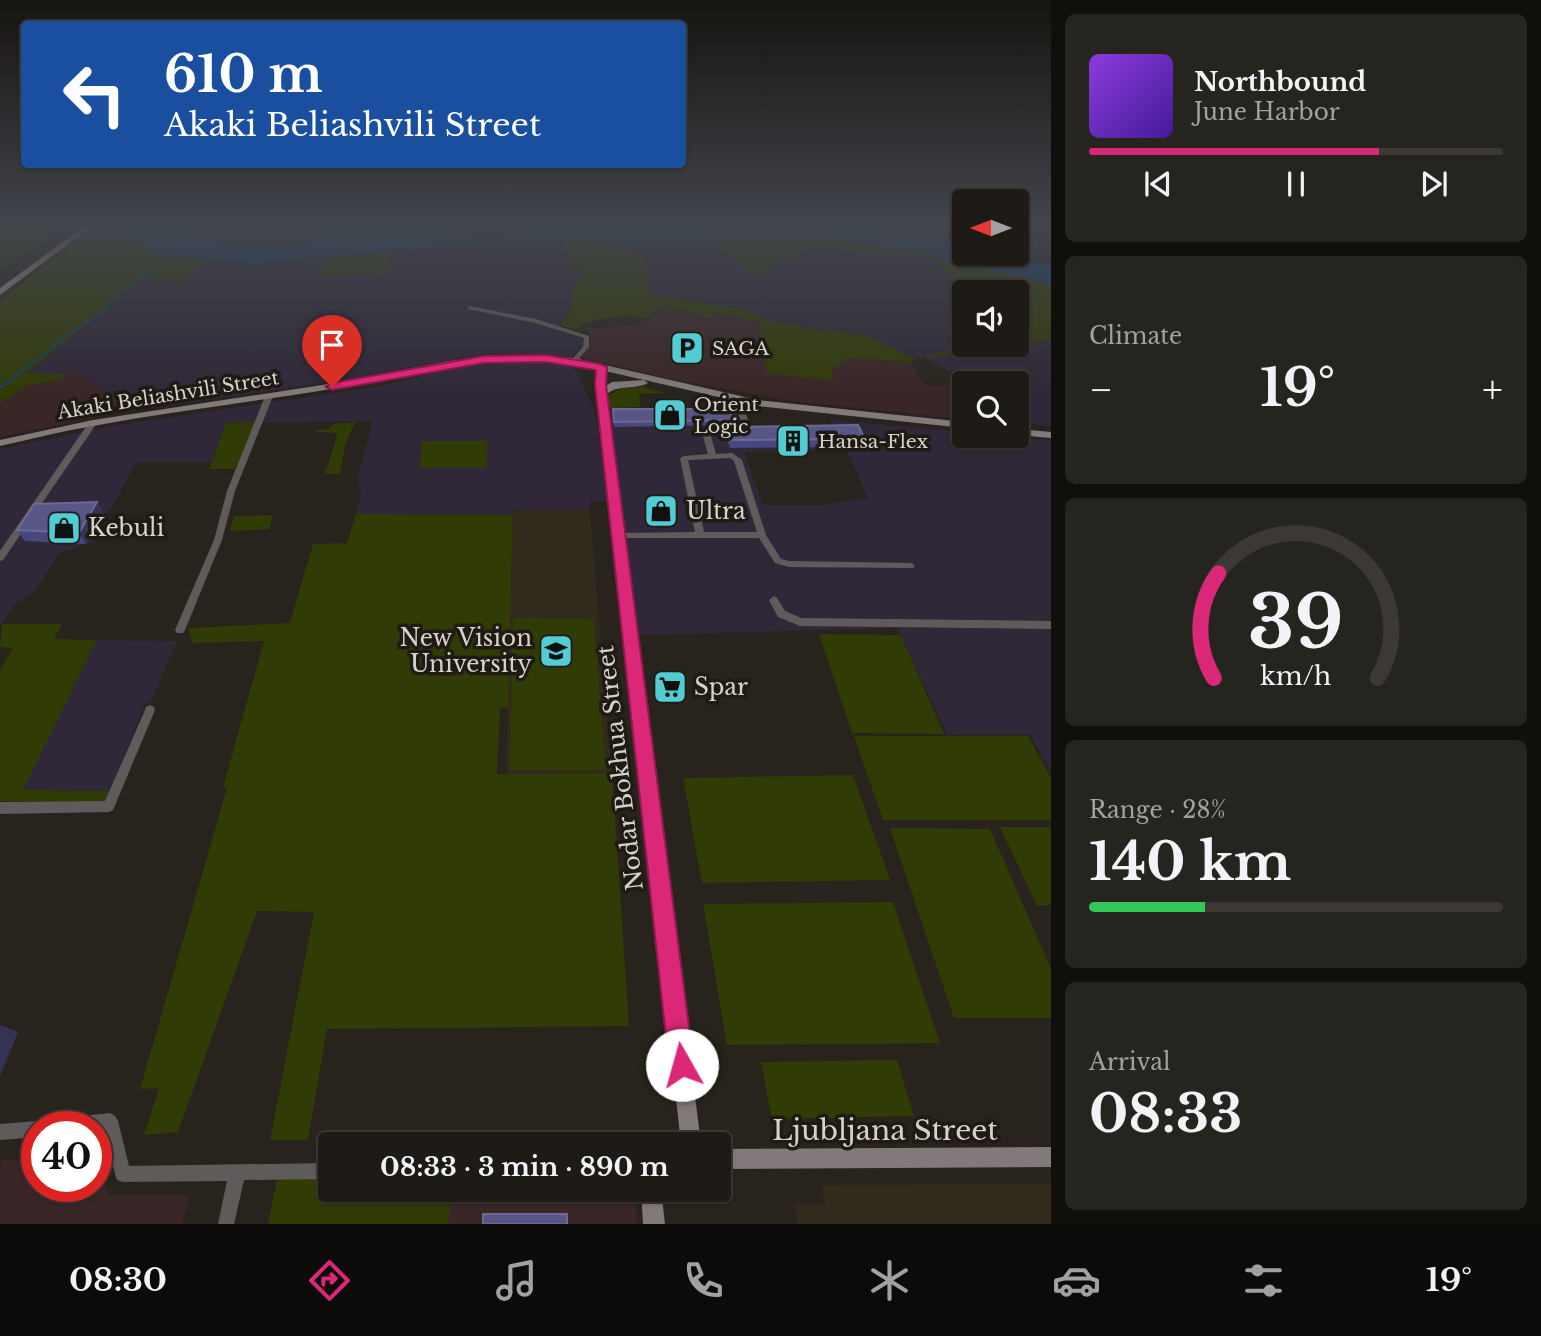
<!DOCTYPE html>
<meta charset="utf-8">
<style>
:root{--surface:#1e1b16;--page:#26241f;--text:#f1f3f6;--muted:#a1a1a1;--line:#3c3935;--accent:#db2777}
body{margin:0;font-family:"Libre Baskerville",serif;background:var(--page);color:var(--text);height:100vh;display:flex;flex-direction:column;font-size:26px;white-space:nowrap}
*{box-sizing:border-box;margin:0}
p{font-size:23px;color:var(--muted)}
.icon{flex:none;width:38px;height:38px;fill:none;stroke:currentColor;stroke-width:2;stroke-linecap:round;stroke-linejoin:round}
.map{position:relative;flex:1;overflow:hidden}
.side{display:flex;flex-direction:column;gap:14px;padding:14px;background:#100f0c;width:490px}
.side>*{flex:none}
.guide{position:absolute;left:21px;top:21px;width:665px;height:147px;border-radius:7px;box-shadow:0 2px 5px #0004,0 0 0 2px var(--line);background:#1a4fa0;color:#fff;overflow:hidden}
.needle{width:46px;rotate:270deg}
.fabs{position:absolute;left:952px;top:189px;display:grid;gap:14px}
.fabs a{display:grid;place-items:center;width:77px;height:77px;border-radius:7px;background:var(--surface);box-shadow:0 2px 5px #0004,0 0 0 2px var(--line);font-size:35px}
.speed{position:absolute;left:21px;top:1111px;display:flex;gap:14px;font-size:35px;font-weight:700;text-align:center}
.speed>*{display:grid;place-content:center;width:91px;height:91px;border-radius:50%;background:var(--surface);box-shadow:0 2px 5px #0004,0 0 0 2px var(--line);line-height:1}
.speed .limit{border:10px solid #d22;background:#fff;color:#111}
.pin{position:absolute;display:grid;place-items:center;width:60px;height:60px;color:#fff;margin:-72px -30px;border-radius:50% 50% 50% 0;rotate:-45deg;box-shadow:0 0 7px #0007}
.pin .icon{rotate:45deg}
.me{position:absolute;width:77px;margin:-38px;rotate:353deg;stroke-linejoin:round;filter:drop-shadow(0 0 5px #0008)}
.turn{display:flex;align-items:center;gap:24px;height:147px;padding:0 28px;font-size:32px}
.turn .icon{width:91px;height:91px;stroke-width:2.5}
.turn b{display:block;font-size:49px;line-height:60px}
.big{font-size:52px;font-weight:700;line-height:1.1}
.side .card{flex:1;display:flex;flex-direction:column;justify-content:center;gap:10px;min-width:0;padding:0 24px;border-radius:10px;background:var(--page)}
.side .dial{align-items:center;gap:0}
.dial svg{height:182px;overflow:visible;fill:none;stroke:var(--line);stroke-width:7;stroke-linecap:round;text-anchor:middle}
.dial text{fill:var(--text);stroke:none}
.song{display:flex;align-items:center;gap:21px}
.cover{width:84px;height:84px;border-radius:10px;background:linear-gradient(135deg,hsl(270 70% 55%),hsl(260 70% 35%))}
.played{height:7px;border-radius:4px;background:linear-gradient(90deg,var(--accent) 70%,var(--line) 70%)}
.keys{display:flex;justify-content:space-around;direction:ltr}
.heat{display:flex;justify-content:space-between;align-items:center;font-size:38px;direction:ltr}
.charge{height:10px;border-radius:5px;background:linear-gradient(90deg,#34c759 28%,var(--line) 0)}
.trip{position:absolute;left:318px;top:1132px;width:413px;height:70px;border-radius:7px;background:var(--surface);box-shadow:0 2px 5px #0004,0 0 0 2px var(--line);font-weight:700;line-height:70px;text-align:center}
.tab-bar{display:flex;height:112px;justify-content:space-around;align-items:center;background:#0c0b09;color:var(--muted)}
.tab-bar .icon{width:49px;height:49px}
.tab-bar .active{color:var(--accent)}
.tab-bar b{font-size:32px;color:var(--text)}
main{display:flex;flex:1;min-height:0}
.map>svg:first-child{display:block}
.commercial{fill:#3a2627}
.industrial{fill:#302838;fill-rule:evenodd}
.built{fill:#312a1d}
.green{fill:#313b06}
.water{fill:#134072;fill-rule:evenodd}
.lines{fill:none;stroke-linecap:round;stroke-linejoin:round}
.stream{stroke:#134072;stroke-width:2}
.street{fill:#605b5b;fill-rule:evenodd}
.secondary{fill:#827a7a;fill-rule:evenodd}
.primary{fill:#9c9292;fill-rule:evenodd}
.wall{fill:#48477f}
.shaded-wall{fill:#353354}
.building{fill:#575687;stroke:#6b6a92;stroke-width:2}
.route{fill:#db2777;stroke:#8e194d;stroke-width:2}
.labels{text-anchor:middle;dominant-baseline:central;stroke-width:7;stroke-linejoin:round;paint-order:stroke}
.far-poi-label{font-size:19px;fill:#d5d2ce;stroke:#1f1b14;text-anchor:start}
.far-street-label{font-size:19px;fill:#d5d2ce;stroke:#1f1b14}
.poi-label{font-size:23px;fill:#d5d2ce;stroke:#1f1b14;text-anchor:start}
.street-label{font-size:23px;fill:#d5d2ce;stroke:#1f1b14}
.near-street-label{font-size:28px;fill:#d5d2ce;stroke:#1f1b14}
</style>
<main>
<div class="map">
<svg width="1051" height="1224" viewBox="0 0 1051 1224">
<rect width="100%" height="100%" fill="#28241d"/>
<path class="commercial" d="M665,305L709,318L717,312L759,322L833,379V369L849,358L911,362L925,385H954L964,388V419L790,401L657,376L580,357L591,344L588,328L638,324Z
M66,374H75L120,399L116,413L0,437V403L29,385L61,380Z
M37,1159V1186H96V1169L110,1195H190L182,1224H0V1168L3,1160Z
M451,1190H635L637,1224H449Z"/>
<path class="industrial" d="M1017,223H1051V258L1017,251Z
M710,240L748,273L763,274L778,258L805,244L859,252H905L935,259L960,290L965,292L964,345H971L915,359L867,336L772,322L742,309L650,295L644,260L630,246Z
M562,243L572,263L587,273L573,284L569,314L558,330L584,338L586,342L570,357L526,353H489L317,384L116,413L120,399L75,374H26L143,278L180,283L205,260L256,263L329,258L330,262L322,270L387,273L390,253L409,249Z
M1051,340V426L1022,423L1017,419V383H968L926,358Z
M516,362L566,365L576,370L595,412L608,501H590V509L514,510L513,515L356,514L361,498L358,475L373,421L227,423L211,462H137L92,542L59,553L36,590L16,602L0,627V449L111,426L374,387L457,368Z
M743,411L750,431L835,429L830,420L964,432V436L1051,440V772L1030,734L947,735L898,628L640,635L606,412ZM846,449L868,498L822,505H763L744,452Z
M97,640L177,641L150,703L145,704L110,791L23,790Z"/>
<path class="built" d="M590,509L612,773L506,774L513,510Z
M1051,1183V1224H798L794,1205L825,1204L822,1185Z"/>
<path class="green" d="M0,223H35L62,227L0,272Z
M845,223H907L922,226L926,223H948L944,231L964,236V244Z
M89,233L127,237L176,256L205,260L180,283L143,278L27,373L66,374L61,380L29,385L0,403V300Z
M793,234L851,239L868,245L882,244L921,252L964,265L1029,278L1051,286V340L926,358L922,357L971,345H1017V292H965L960,290L935,259L905,252H859L805,244L800,260L778,258L763,274L748,273L710,240L729,235L749,238Z
M587,240L630,246L644,260L650,295L742,309L772,322L867,336L915,359L911,362L849,358L833,369V380L766,373L759,322L717,312L709,318L665,305L646,318C627,314 590,317 575,330L561,325L569,314L573,284L586,273L572,263L562,243Z
M390,253L387,274L318,276L329,262V258Z
M642,387L666,393L639,394L640,407L610,408L608,395L623,388Z
M256,422L235,469H209L226,423Z
M355,422L345,445L340,474H325L338,433L316,432V430L329,429L333,424Z
M423,441H488L486,468H419Z
M356,514L513,515L508,707L500,708L497,774L612,773L629,1026L327,1029L308,1140H270L314,912L257,911L178,1132L144,1135L159,1088L140,1089L227,788L223,787L264,641L192,643L188,628L290,623L313,544L347,543Z
M273,515L269,529L230,531L234,516Z
M513,618L594,619L606,770H510Z
M2,624H62L54,639L97,640L23,790L110,791L106,801H0V670L13,648L0,647Z
M819,634L901,635L944,734L852,733Z
M854,736H1028L1051,778V820H883Z
M853,775L890,880L702,883L683,778Z
M1000,827H1051V905L1037,906Z
M890,828L990,829L1051,969V1018H954Z
M893,902L940,1043L727,1045L703,904Z
M897,1060L914,1116L772,1119L761,1062Z
M278,1175L331,1176V1190H451L449,1224H268Z"/>
<path class="water" d="M35,223H237L311,227L355,223H580L578,227L594,226L593,223H845L964,244V254H1000L1051,266V286L1029,278L964,265L921,252L803,234L749,238L729,235L710,240L634,246L587,240L422,248L256,263L176,256L155,251L127,237ZM525,223L535,224L536,227C513,240 475,241 452,233ZM195,236L325,237C294,248 224,245 191,237Z"/>
<g class="lines">
<path class="stream" d="M0,388L68,335L106,310L110,302L126,286L178,256"/>
<path class="street" d="M470,306L536,319L589,336V347L580,357V363H576L574,357L583,347L584,338L535,323L468,309V307Z
M266,394H272L273,396L235,491L222,540L185,630L183,633H177L175,630L214,540L227,491Z
M758,401L762,403L761,405L744,409L752,430L751,432H713L711,436L716,454L732,453L742,460L766,535L781,559L789,561L910,563L913,564L915,566L913,568L789,567L775,563L759,538H616L615,536L616,534L619,533L695,532L680,458L684,456L708,454L703,436L708,428H743L737,410L699,411L695,409L699,407L740,406ZM730,458L734,461L757,532H704L688,460Z
M90,421H93L97,423L3,560L0,561V551Z
M774,596L777,598L785,611L801,618L1051,621V629L800,626L778,617L769,600Z
M150,705L154,707L155,710L113,810L109,812L0,814V802L105,801L145,710L146,707Z
M110,1113L115,1116L118,1121L129,1166L331,1163V1179L244,1180L234,1224H218L227,1181L123,1182L117,1180L115,1174L104,1129L96,1130V1127H45L47,1121L53,1119Z
M37,1121L43,1123L44,1127H37V1137L0,1140V1124Z"/>
<path class="secondary" d="M520,355L574,358L758,400L964,422V428L758,406L605,371L606,386L612,382L644,380L648,383C635,390 619,384 607,394L701,1144H681L597,385V369C504,347 411,376 319,391C244,403 168,412 93,426C62,431 31,439 0,446V440L93,420L322,385L449,361Z
M1017,429L1051,432V438L1017,435Z
M1051,1147V1167L719,1169V1149Z
M641,1190H661L665,1224H643Z"/>
<path class="primary" d="M89,223H97L0,295V288Z"/>
</g>
<path class="wall" d="M613,409L737,420L735,425L614,427Z
M727,427L865,439L862,447L730,448L725,435Z
M104,513L86,544L25,541L17,530Z"/>
<path class="shaded-wall" d="M97,502L104,513L86,544L79,533Z
M0,1025L18,1032L0,1076Z"/>
<path class="building" d="M613,409H733L737,420L614,422Z
M858,425L865,439L732,440L727,427Z
M97,502L79,533L17,530L34,504Z
M483,1214H567V1224H483Z"/>
<linearGradient id="sky" x2="0" y2="1"><stop stop-color="#161410"/><stop offset="0.57" stop-color="#42454c"/><stop offset="1" stop-color="#42454c" stop-opacity="0"/></linearGradient>
<rect width="1051" height="394" fill="url(#sky)"/>
<path class="route" d="M546,355L601,364L607,367L606,385L694,1065L690,1074L682,1077L673,1074L669,1065L595,385L596,370L546,362L484,363L332,390L326,387L332,383L484,356Z"/>
<defs>
<symbol id="parking-square" viewBox="-11 -11 22 22"><rect x="-9" y="-9" width="18" height="18" rx="4" fill="#51ccd3" stroke="#1f1b14"/><path d="M-3.5-5.5H1a3.5 3.5 0 0 1 0 7H-1V5.5H-3.5ZM-1-3.4V-.6H.8a1.4 1.4 0 0 0 0-2.8Z" fill="#111"/></symbol>
<symbol id="shop-square" viewBox="-11 -11 22 22"><rect x="-9" y="-9" width="18" height="18" rx="4" fill="#51ccd3" stroke="#1f1b14"/><path d="M-5-2.5h2.3a2.7 3.5 0 0 1 5.4 0H5L5.5 6h-11ZM-1.5-2.5h3a1.5 2.3 0 0 0-3 0Z" fill="#111"/></symbol>
<symbol id="building-square" viewBox="-11 -11 22 22"><rect x="-9" y="-9" width="18" height="18" rx="4" fill="#51ccd3" stroke="#1f1b14"/><path d="M-4-6H4V6H1V3H-1V6H-4ZM-2.5-4.3h1.7v1.8h-1.7ZM.8-4.3h1.7v1.8H.8ZM-2.5-1h1.7V.8h-1.7ZM.8-1h1.7V.8H.8Z" fill="#111"/></symbol>
<symbol id="university-square" viewBox="-11 -11 22 22"><rect x="-9" y="-9" width="18" height="18" rx="4" fill="#51ccd3" stroke="#1f1b14"/><path d="M0-5L7-2L0 1L-7-2ZM-4 1L0 2.5L4 1V4Q0 6-4 4Z" fill="#111"/></symbol>
<symbol id="supermarket-square" viewBox="-11 -11 22 22"><rect x="-9" y="-9" width="18" height="18" rx="4" fill="#51ccd3" stroke="#1f1b14"/><path d="M-6-5.5h2.5l.6 2H6L4.5 2H-2.5L-4.4-4H-6ZM-1.5 3.2a1.3 1.3 0 1 0 .1 0ZM3 3.2a1.3 1.3 0 1 0 .1 0Z" fill="#111"/></symbol>
</defs>
<g fill-rule="evenodd">
<use href="#parking-square" x="668" y="329" width="38" height="38"/>
<use href="#shop-square" x="651" y="396" width="38" height="38"/>
<use href="#building-square" x="774" y="422" width="38" height="38"/>
<use href="#shop-square" x="642" y="492" width="38" height="38"/>
<use href="#shop-square" x="45" y="509" width="38" height="38"/>
<use href="#university-square" x="537" y="632" width="38" height="38"/>
<use href="#supermarket-square" x="651" y="668" width="38" height="38"/>
</g>
<g class="labels">
<g class="far-poi-label">
<text x="712" y="348">SAGA</text>
<text x="694" y="404">Orient<tspan x="694" dy="22">Logic</tspan></text>
<text x="818" y="441">Hansa-Flex</text>
</g>
<g class="far-street-label">
<text transform="translate(168 395) rotate(-9)">Akaki Beliashvili Street</text>
</g>
<g class="poi-label">
<text x="686" y="511">Ultra</text>
<text x="88" y="528">Kebuli</text>
<text x="532" y="638" text-anchor="end">New Vision<tspan x="532" dy="26">University</tspan></text>
<text x="694" y="687">Spar</text>
</g>
<g class="street-label">
<text transform="translate(620 768) rotate(-97)">Nodar Bokhua Street</text>
</g>
<g class="near-street-label">
<text x="885" y="1130">Ljubljana Street</text>
</g>
</g>
</svg>
<div class="fabs">
<a><svg class="needle" viewBox="-14 -14 28 28"><path d="M0-13l5 13h-10z" fill="#e53935"/><path d="M0 13l5-13h-10z" fill="#a1a1a1"/></svg></a>
<a><svg class="icon" aria-label="sound" viewBox="0 0 24 24"><path d="M4 9h4l5-4v14l-5-4H4zM17 9q2 3 0 6"/></svg></a>
<a><svg class="icon" aria-label="search" viewBox="0 0 24 24"><circle cx="10" cy="10" r="6"/><path d="M15 15l6 6"/></svg></a>
</div>
<div class="speed"><div class="limit">40</div></div>
<div class="pin" style="left:332px;top:387px;background:#d93025"><svg class="icon" aria-label="arrive" viewBox="0 0 24 24"><path d="M6 21V4h12l-3 4 3 4H6"/></svg></div>
<svg class="me" style="left:682px;top:1065px" viewBox="-20 -20 40 40"><circle r="19" fill="#fff"/><path d="M0-13L10 11 0 6-10 11z" fill="#db2777"/></svg>
<div class="trip">08:33 · 3 min · 890 m</div>
<div class="guide">
<div class="turn"><svg class="icon" aria-label="left" viewBox="0 0 24 24"><path d="M17 20v-9H6M10 6l-5 5 5 5"/></svg><div><b>610 m</b>Akaki Beliashvili Street</div></div>
</div>
</div>
<section class="side">
<div class="card">
<div class="song"><i class="cover"></i><div><b>Northbound</b><p>June Harbor</p></div></div>
<div class="played"></div>
<div class="keys"><svg class="icon" aria-label="previous" viewBox="0 0 24 24"><path d="M18 5L8 12l10 7zM5 5v14"/></svg><svg class="icon" aria-label="pause" viewBox="0 0 24 24"><path d="M8 5v14M16 5v14"/></svg><svg class="icon" aria-label="next" viewBox="0 0 24 24"><path d="M6 5l10 7-10 7zM19 5v14"/></svg></div>
</div>
<div class="card"><p>Climate</p>
<div class="heat"><a>−</a><b class="big">19°</b><a>+</a></div>
</div>
<div class="card dial"><svg viewBox="0 0 100 80">
<path d="M14 69A42 42 0 1 1 86 69"/>
<path d="M14 69A42 42 0 0 1 16 23" stroke="#db2777"/>
<text x="50" y="56" font-size="32" font-weight="700">39</text>
<text x="50" y="72" font-size="11">km/h</text>
</svg></div>
<div class="card"><p>Range · 28%</p><b class="big">140 km</b><div class="charge"></div></div>
<div class="card"><p>Arrival</p><b class="big">08:33</b></div>
</section>
</main>
<nav class="tab-bar">
<b>08:30</b>
<svg class="icon active" aria-label="directions" viewBox="0 0 24 24"><path d="M12 3l9 9-9 9-9-9zM9 14v-3h6M13 9l2 2-2 2"/></svg>
<svg class="icon" aria-label="music" viewBox="0 0 24 24"><path d="M9 18V5l10-2v13"/><circle cx="6" cy="18" r="3"/><circle cx="16" cy="16" r="3"/></svg>
<svg class="icon" aria-label="phone" viewBox="0 0 24 24"><path d="M5 4h4l2 5-3 2q2 4 5 5l2-3 5 2v4C11 20 4 13 5 4z"/></svg>
<svg class="icon" aria-label="climate" viewBox="0 0 24 24"><path d="M12 3v18M4 7l16 10M4 17L20 7"/></svg>
<svg class="icon" aria-label="car" viewBox="0 0 24 24"><path d="M5 17H2v-5l4-1 3-4h7l3 4 3 1v5h-3M9 17h6M6 11h13"/><circle cx="7" cy="17" r="2"/><circle cx="17" cy="17" r="2"/></svg>
<svg class="icon" aria-label="filters" viewBox="0 0 24 24"><path d="M4 7h16M4 17h16"/><circle cx="9" cy="7" r="2"/><circle cx="15" cy="17" r="2"/></svg>
<b>19°</b>
</nav>
